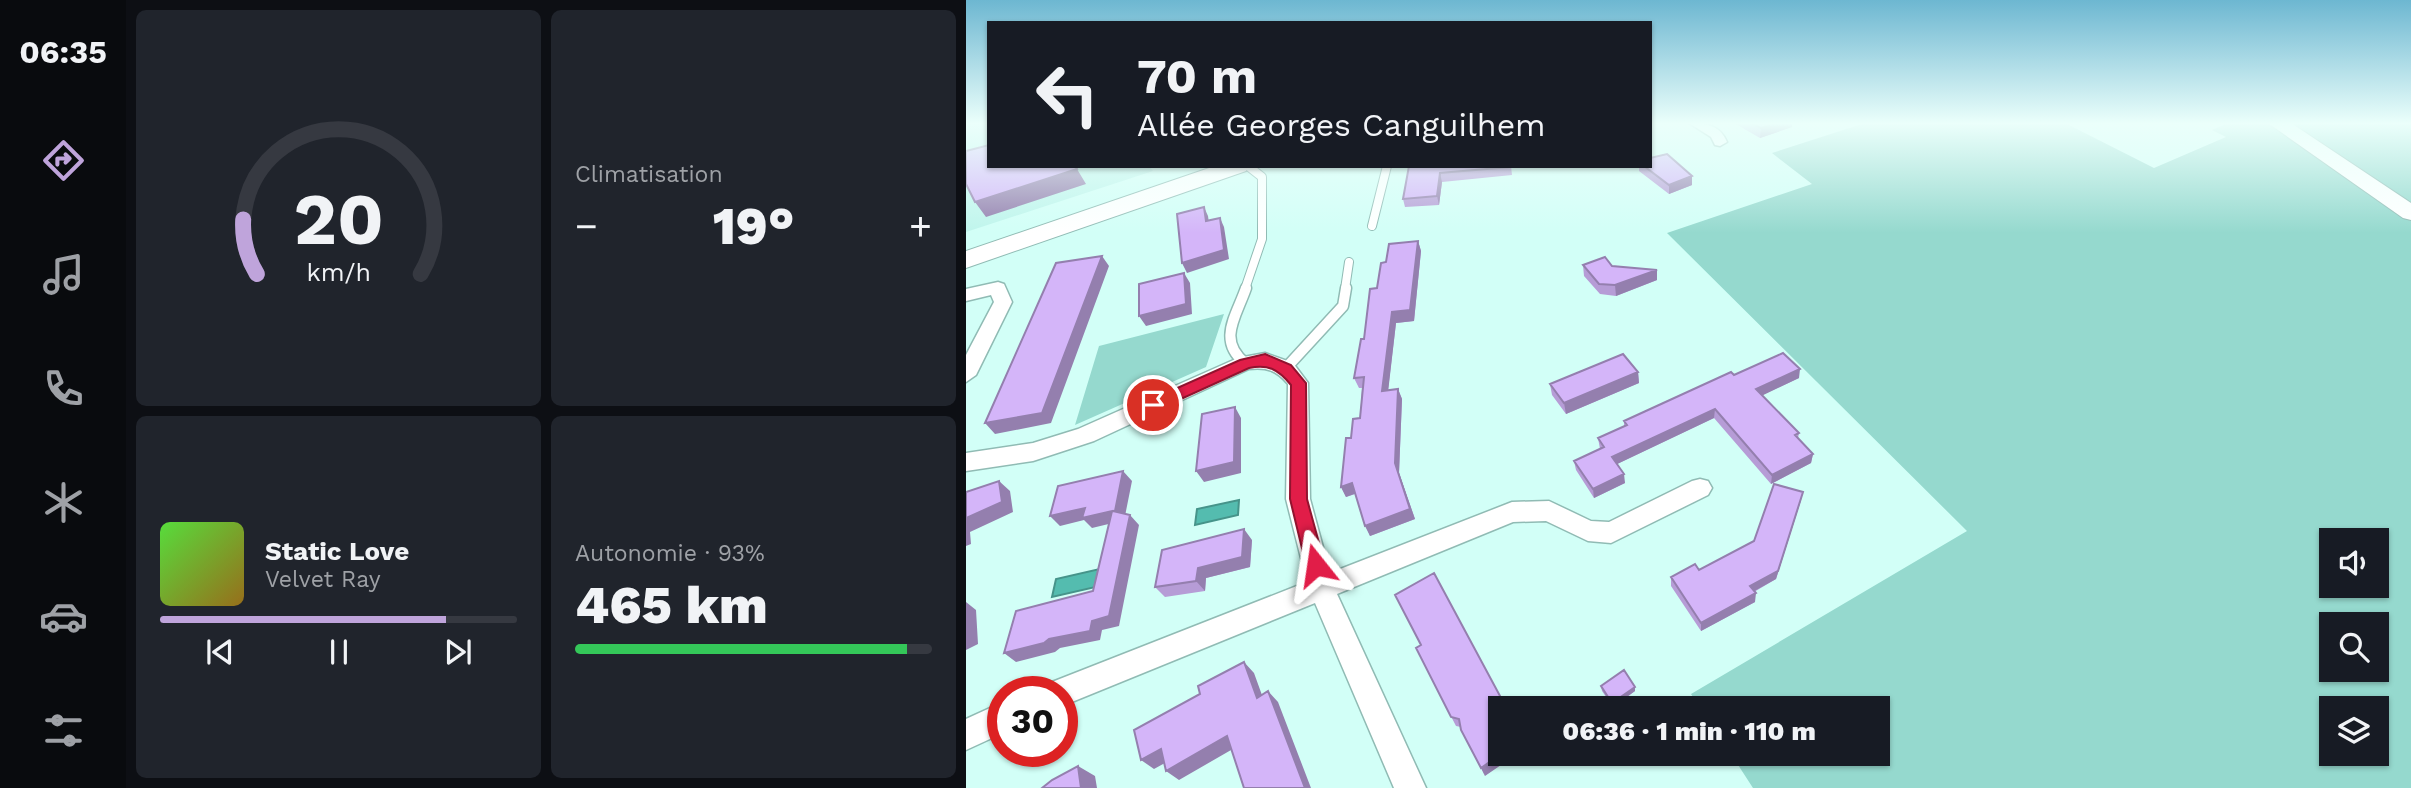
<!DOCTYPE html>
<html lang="fr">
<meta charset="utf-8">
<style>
:root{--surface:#171b24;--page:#20242c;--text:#f1f3f6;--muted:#9ea1a6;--line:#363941;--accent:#bfa4db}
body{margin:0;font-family:"Work Sans",sans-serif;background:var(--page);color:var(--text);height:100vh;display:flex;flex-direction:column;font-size:26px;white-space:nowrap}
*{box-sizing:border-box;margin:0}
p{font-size:23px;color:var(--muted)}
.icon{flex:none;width:38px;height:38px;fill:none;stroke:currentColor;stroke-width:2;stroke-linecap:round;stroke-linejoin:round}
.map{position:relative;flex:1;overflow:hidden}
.side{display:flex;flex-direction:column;gap:10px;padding:10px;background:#0d0f14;width:840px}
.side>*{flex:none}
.banner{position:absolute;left:21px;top:21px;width:665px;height:147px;border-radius:0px;box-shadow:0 2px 5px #0004;background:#171b24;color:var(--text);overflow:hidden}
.controls{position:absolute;left:1353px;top:528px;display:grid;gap:14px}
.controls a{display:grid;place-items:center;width:70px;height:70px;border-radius:0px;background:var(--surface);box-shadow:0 2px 5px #0004;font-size:35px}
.speed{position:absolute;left:21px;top:676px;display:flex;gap:14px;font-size:35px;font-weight:700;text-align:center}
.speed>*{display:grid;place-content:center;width:91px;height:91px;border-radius:50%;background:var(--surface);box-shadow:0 2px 5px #0004;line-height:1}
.speed .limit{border:10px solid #d22;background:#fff;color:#111}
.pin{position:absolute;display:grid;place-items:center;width:60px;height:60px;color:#fff;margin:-30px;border:4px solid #fff;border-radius:50%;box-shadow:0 2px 7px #0007}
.me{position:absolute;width:77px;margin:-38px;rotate:345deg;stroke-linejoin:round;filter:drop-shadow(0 0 5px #0008)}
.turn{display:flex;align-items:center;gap:24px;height:147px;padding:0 35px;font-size:32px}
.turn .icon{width:91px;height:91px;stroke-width:2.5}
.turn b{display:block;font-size:49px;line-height:60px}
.big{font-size:52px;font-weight:800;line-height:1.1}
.side .widget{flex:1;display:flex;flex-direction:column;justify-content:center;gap:10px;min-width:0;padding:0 24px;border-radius:10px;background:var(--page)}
.side .dial{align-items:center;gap:0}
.dial svg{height:182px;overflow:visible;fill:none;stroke:var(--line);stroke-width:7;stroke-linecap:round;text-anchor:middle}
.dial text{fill:var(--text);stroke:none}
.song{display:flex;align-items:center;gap:21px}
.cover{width:84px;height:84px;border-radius:10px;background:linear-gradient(135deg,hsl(110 70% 55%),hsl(40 70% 35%))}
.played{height:7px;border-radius:4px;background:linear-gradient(90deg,var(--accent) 80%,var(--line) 80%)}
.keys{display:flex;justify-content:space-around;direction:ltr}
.heat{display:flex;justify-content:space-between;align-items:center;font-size:38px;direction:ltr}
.charge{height:10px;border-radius:5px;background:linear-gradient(90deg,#34c759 93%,var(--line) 0)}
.side .tiles{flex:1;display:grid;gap:10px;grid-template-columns:repeat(2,1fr)}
.trip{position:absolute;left:522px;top:696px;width:402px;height:70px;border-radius:0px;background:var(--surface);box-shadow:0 2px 5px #0004;font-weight:800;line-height:70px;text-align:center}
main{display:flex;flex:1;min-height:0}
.tab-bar{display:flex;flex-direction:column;width:126px;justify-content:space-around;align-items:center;background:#090b0e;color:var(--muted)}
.tab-bar .icon{width:49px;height:49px}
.tab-bar .current{color:var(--accent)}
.tab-bar b{font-size:32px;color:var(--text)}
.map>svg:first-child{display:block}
.built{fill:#bff5ec}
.green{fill:#95d9ce;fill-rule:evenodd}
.water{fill:#54bcaf;stroke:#46948a;stroke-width:2}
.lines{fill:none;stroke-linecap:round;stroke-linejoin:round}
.lane-far1-casing{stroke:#90bbb4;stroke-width:10}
.lane-casing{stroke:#90bbb4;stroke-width:13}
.street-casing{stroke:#90bbb4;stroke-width:3}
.secondary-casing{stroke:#90bbb4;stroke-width:2}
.primary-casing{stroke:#90bbb4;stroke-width:2}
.lane-far1{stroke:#fff;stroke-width:8}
.lane{stroke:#fff;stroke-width:10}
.street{fill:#fff;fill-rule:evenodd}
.secondary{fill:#fff;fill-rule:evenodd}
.primary{fill:#fff;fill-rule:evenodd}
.wall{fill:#b69cd6}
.shaded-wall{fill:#947fae}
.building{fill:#d4b5f9;stroke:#947fae;stroke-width:2}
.route{fill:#e11d48;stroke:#92132f;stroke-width:2}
</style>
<main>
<nav class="tab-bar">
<b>06:35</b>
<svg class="icon current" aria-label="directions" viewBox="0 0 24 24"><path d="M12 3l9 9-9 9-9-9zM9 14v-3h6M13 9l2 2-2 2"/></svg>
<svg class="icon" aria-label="music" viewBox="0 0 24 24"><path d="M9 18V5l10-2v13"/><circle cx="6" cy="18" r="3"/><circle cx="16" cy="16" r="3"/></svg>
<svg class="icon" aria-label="phone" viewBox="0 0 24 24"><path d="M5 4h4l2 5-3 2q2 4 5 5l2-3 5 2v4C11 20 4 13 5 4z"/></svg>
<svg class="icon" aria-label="climate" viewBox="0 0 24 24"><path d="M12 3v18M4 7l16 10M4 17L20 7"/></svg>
<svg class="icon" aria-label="car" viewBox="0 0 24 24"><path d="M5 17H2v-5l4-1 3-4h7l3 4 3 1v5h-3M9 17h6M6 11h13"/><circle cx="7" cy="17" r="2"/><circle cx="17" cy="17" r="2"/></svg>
<svg class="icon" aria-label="filters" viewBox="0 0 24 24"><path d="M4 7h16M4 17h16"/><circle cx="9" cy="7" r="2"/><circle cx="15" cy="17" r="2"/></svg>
</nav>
<section class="side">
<div class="tiles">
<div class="widget dial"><svg viewBox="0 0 100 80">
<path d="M14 69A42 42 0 1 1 86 69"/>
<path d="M14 69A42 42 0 0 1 8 45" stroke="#bfa4db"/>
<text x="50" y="56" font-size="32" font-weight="700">20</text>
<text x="50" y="72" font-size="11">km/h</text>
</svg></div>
<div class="widget"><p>Climatisation</p>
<div class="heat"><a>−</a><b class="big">19°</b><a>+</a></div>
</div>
<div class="widget">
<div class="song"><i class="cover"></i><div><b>Static Love</b><p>Velvet Ray</p></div></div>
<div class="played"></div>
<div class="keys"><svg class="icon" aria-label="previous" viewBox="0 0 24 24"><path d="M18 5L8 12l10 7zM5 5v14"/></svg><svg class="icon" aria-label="pause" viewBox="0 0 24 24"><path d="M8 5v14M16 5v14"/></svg><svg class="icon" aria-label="next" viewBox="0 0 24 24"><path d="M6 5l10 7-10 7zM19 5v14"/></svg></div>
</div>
<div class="widget"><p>Autonomie · 93%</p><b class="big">465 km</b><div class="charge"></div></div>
</div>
</section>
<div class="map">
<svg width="1445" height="788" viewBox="0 0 1445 788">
<rect width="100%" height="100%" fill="#d2fff7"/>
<path class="built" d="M0,123H23V166H183L187,171L0,232Z"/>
<path class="green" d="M899,123H1099L1188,168L1260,137L1246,130L1262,123H1445V788H787L765,754H912V709H735L725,694L1001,531L701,233L846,184L806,153ZM1365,541H1410V586H1365ZM1365,625H1410V670H1365ZM1365,709H1410V754H1365Z
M258,314L240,367L109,425L133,346Z"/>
<path class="water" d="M273,500L272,515L229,525L231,509Z
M138,568L134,586L86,597L90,579Z"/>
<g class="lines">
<defs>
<path id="lane-far1" d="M406,226L421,166
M279,289L296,239V177L282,166
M379,289L383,262"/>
<path id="lane" d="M279,363C251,340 270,317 280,288
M320,368L377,306L380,288"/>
<path id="street" d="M723,123C740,123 754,125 761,142L754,146L749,145L745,137Z
M32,282L38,284L46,302L10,375L0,382V355L28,302L25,295L0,301V289Z
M299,353L327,363L342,383L344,499L364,573L546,502L583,501L625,521L643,522L726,481L734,479L742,481L746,488L742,495L645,543L622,541L580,521L547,522L371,594L460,788H428L349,603L96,706V691H82L86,682L341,582L320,499L322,384C310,370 301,367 283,369L128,441L67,461L0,471V453L67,443L112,429L272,358Z
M37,702V733L0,750V719Z"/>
<path id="secondary" d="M1302,123H1325L1445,203V220L1437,218Z"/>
<path id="primary" d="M249,166H283L280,171L0,268V251Z"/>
</defs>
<use href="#lane-far1" class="lane-far1-casing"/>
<use href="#lane" class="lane-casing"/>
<use href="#street" class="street-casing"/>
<use href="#secondary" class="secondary-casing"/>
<use href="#primary" class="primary-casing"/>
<use href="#lane-far1" class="lane-far1"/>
<use href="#lane" class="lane"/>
<use href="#street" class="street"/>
<use href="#secondary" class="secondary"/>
<use href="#primary" class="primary"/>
</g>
<path class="wall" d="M768,123H826V127L794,138Z
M443,166H545L546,175L476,182L473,205L439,207L437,199Z
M673,166H684L726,185L703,194L673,171Z
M452,241L455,251L448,321L430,323L422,390L432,389L436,399L433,473L449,519L404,536L389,494L380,497L375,487L385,438L394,418L396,388H393L388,378L411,288L420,262Z
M617,265L646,266L691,270V280L650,296L634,294L618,276Z
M672,372L673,383L600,414L586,395L584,384Z
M768,375L833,378L796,395L833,433L832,438L847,454L845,463L805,484L748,418L651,464L659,483L628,498L610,470L608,461L634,449L632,438L658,426V421Z
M835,500L810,579L788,592L789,602L735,631L705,586V577L733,570L788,541Z
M286,540L284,567L240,578L239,591L199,597L189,587Z
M468,573L519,776L495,727L490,726L450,648L455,645Z
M635,686L669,687V691L647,707L636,691Z"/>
<path class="shaded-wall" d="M811,123H826V127L794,138L795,128Z
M111,169L120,184L20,217L9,202Z
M474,173L476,182L473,205L471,196Z
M726,176V185L703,194V185Z
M238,207L242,216L244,230L240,221Z
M254,218L258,227L263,259L221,273L216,263Z
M452,241L455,251L448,321L430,323L421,401L416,391L426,312Z
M136,256L143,266L85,423L29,434L19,423Z
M691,270V280L650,296L649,285Z
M218,273L224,283L226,314L180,326L173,316Z
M834,369L833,378L789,399L790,389Z
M672,372L673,383L600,414L598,403Z
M432,389L436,399L433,473L449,519L404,536L399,526L429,463Z
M269,407L275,418V473L238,482L230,471Z
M749,409L748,418L647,466L646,457Z
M847,454L845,463L805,484L806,475Z
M157,471L166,481L158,521L147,511Z
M658,474L659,483L628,498L627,489Z
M33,481L44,491L47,512L4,532L5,544L0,546V518Z
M386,483L391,493L380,497L375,487Z
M837,492L835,500L810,579L783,594L784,586Z
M119,508L146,511L155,521L126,528L118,520L94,526L84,516Z
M164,515L173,525L153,626L136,630L134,640L94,648L89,652L50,662L38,653L83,639L126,621Z
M278,529L286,540L284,567L240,578L239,591L230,581L232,568Z
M790,593L789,602L735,631V623Z
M0,602L10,610L12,644L0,650Z
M278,662L288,673L301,709L291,698Z
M669,687V691L647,707L646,703Z
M302,691L312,702L345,788H339Z
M261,736L272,746L213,780L200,771Z
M195,749L208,758L188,769L175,760Z
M535,754H551L519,776L515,768Z
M112,766L129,776L131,788H115Z"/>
<path class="building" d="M785,123H811L795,128Z
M23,145V166H109L111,169L9,202L0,184V151Z
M701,154L726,176L703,185L678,166H684V158Z
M443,166H544V167L474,173L471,196L437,199Z
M238,207L240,221L254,218L258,250L216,263L211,214Z
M452,241L444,310L426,312L416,391L432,389L429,463L444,509L399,526L386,483L375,487L380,438H385L387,419L394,418L398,377L388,378L395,339H398L404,289L411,288L415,263L420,262L423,244Z
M136,256L76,413L19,423L90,263Z
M639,257L646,266L691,270L649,285L633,284L617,265Z
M218,273L220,304L173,316V284Z
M817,353L834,369L790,389L833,433L829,435L847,454L806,475L749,409L646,457L658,474L627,489L608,461L638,447L632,438L661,425L658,421L765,372L768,375Z
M657,354L672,372L598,403L584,384Z
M269,407L268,462L230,471L236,414Z
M157,471L149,511H147L164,515L143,616L126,621L124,631L83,639L78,643L38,653L50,611L127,591L146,511L116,518L119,508L84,516L92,486Z
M33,481L36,502L0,518V492Z
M808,484L837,492L812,571L784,586L790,593L735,623L705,577L729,564L733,570L788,541Z
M278,529L276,557L232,568L230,581L189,587L196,550Z
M468,573L541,709H534V754H535L515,768L495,730L493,719L485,717L450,648L455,645L429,595Z
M278,662L291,698L302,691L339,788H278L261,736L200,771L195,749L175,760L168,730L234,694L232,686Z
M658,670L669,687L646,703L635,686Z
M112,766L115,788H76L86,780Z"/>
<linearGradient id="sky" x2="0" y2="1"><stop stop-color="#6db7d1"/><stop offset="0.53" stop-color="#ebfffb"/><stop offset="1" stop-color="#ebfffb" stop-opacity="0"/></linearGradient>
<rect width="1445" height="233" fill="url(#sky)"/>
<path class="route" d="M299,354L325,365L340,383L341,499L359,565L356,571L350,573L343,571L340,565L324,499L325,385C312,369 302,364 283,368L193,409H182L179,405L182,401L274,360Z"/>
</svg>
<div class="controls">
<a><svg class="icon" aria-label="sound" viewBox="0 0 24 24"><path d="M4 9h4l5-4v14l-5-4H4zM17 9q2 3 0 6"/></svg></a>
<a><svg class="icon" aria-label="search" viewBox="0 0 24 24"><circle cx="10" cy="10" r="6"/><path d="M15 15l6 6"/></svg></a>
<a><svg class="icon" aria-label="layers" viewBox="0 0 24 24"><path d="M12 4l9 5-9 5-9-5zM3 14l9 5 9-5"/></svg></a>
</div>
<div class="speed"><div class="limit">30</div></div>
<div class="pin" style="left:187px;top:405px;background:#d93025"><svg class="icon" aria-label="arrive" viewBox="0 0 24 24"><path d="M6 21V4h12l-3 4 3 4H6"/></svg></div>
<svg class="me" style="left:350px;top:565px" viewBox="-20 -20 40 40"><path d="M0-17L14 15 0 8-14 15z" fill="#e11d48" stroke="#fff" stroke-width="4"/></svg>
<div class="trip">06:36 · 1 min · 110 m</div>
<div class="banner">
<div class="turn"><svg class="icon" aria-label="left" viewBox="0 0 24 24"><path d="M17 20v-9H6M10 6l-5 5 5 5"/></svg><div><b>70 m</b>Allée Georges Canguilhem</div></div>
</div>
</div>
</main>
